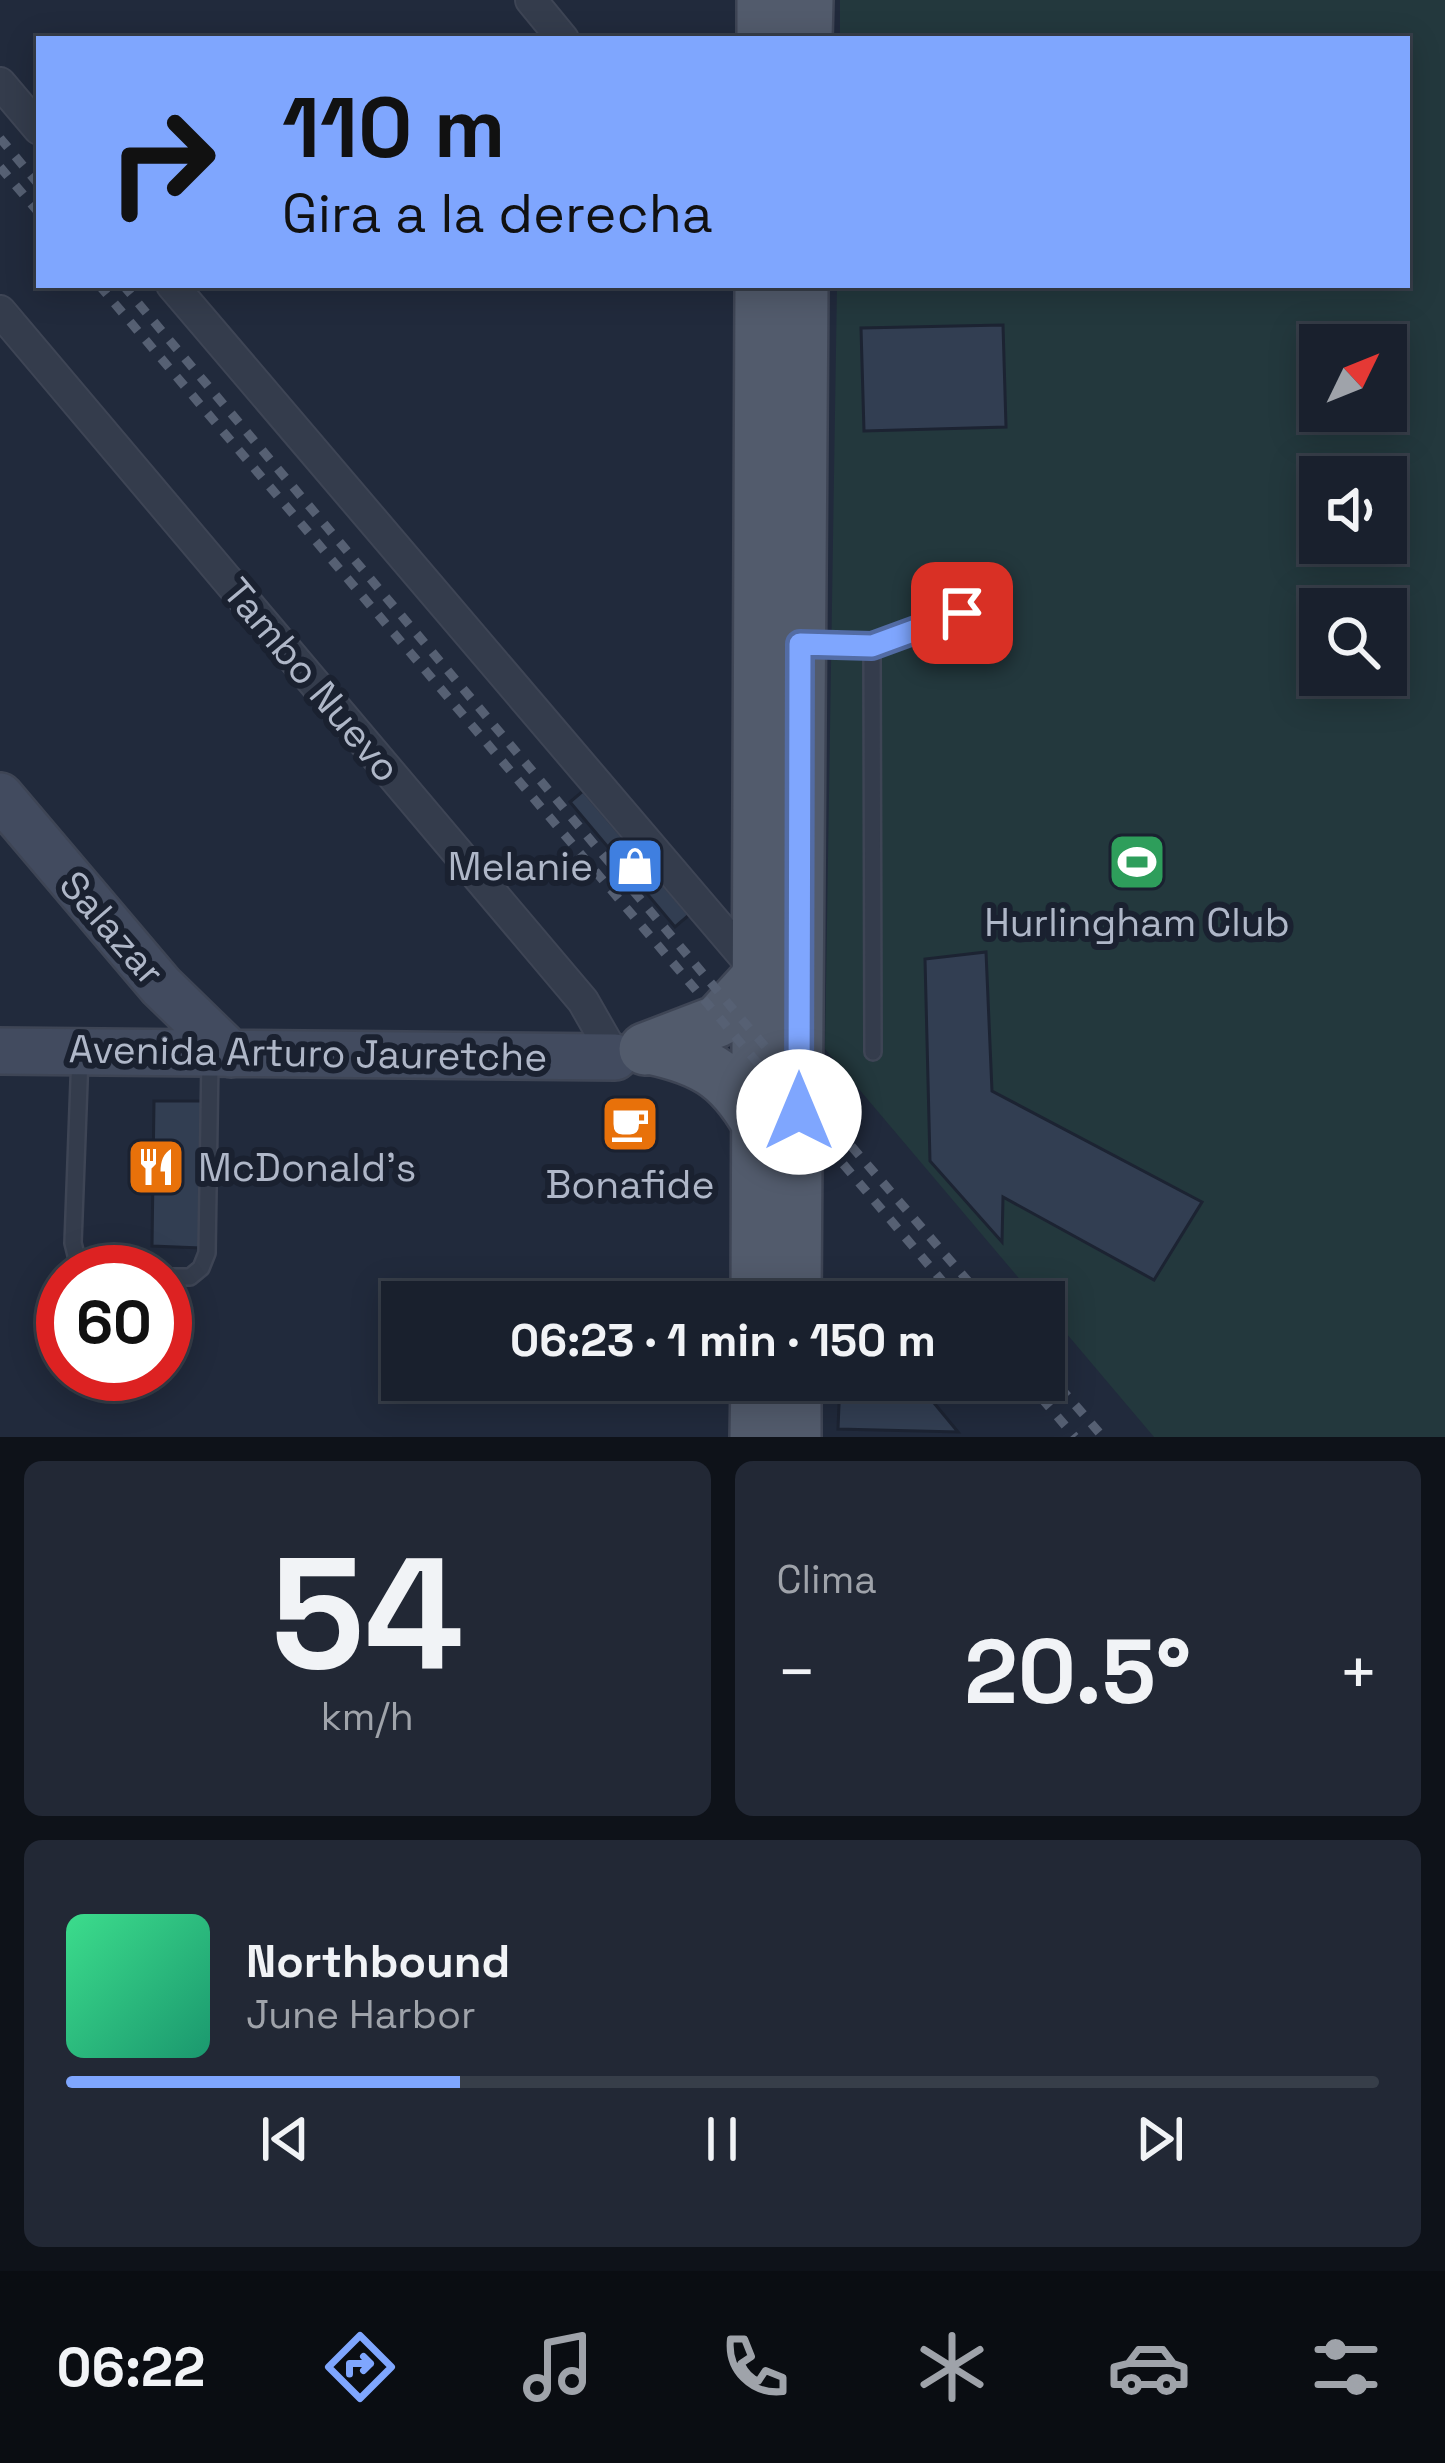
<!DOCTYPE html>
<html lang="es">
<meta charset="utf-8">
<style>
:root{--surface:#19202d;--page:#222835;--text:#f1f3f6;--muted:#9fa3aa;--line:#373e49;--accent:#7fa6fe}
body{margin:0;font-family:"Space Grotesk",sans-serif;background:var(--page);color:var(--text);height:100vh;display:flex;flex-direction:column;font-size:45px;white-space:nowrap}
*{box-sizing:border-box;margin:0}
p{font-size:39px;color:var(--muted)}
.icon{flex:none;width:66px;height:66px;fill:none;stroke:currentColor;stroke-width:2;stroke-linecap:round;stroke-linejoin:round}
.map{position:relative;height:1437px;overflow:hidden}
.side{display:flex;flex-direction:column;gap:24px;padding:24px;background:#0e1219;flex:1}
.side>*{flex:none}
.guide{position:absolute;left:36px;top:36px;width:1374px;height:252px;border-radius:0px;box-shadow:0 6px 30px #0003,0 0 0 3px var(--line);background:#7fa6fe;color:#111;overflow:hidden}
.needle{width:78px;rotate:47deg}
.fabs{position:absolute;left:1299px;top:324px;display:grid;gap:24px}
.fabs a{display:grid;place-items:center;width:108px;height:108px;border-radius:0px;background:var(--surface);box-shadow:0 6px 30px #0003,0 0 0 3px var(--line);font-size:60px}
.speed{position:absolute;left:36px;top:1245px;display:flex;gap:24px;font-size:60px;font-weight:700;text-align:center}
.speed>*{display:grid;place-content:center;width:156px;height:156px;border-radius:50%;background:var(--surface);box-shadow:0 6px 30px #0003,0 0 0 3px var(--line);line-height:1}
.speed .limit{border:18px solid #d22;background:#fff;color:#111}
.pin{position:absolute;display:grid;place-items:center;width:102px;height:102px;color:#fff;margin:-51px;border-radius:24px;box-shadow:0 6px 18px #0006}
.me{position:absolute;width:132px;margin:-66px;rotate:0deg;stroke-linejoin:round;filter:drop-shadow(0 0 9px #0008)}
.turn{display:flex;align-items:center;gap:42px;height:252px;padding:0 48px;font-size:54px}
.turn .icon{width:156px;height:156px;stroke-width:2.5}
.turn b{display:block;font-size:84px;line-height:102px}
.big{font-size:90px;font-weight:700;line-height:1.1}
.side .card{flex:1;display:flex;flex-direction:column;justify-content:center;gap:18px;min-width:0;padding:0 42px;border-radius:18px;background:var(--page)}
.side .dial{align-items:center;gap:0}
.dial b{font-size:156px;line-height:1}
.song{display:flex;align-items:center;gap:36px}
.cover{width:144px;height:144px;border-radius:18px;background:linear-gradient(135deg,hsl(150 70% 55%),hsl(160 70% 35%))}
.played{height:12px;border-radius:6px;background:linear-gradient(90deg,var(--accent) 30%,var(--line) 30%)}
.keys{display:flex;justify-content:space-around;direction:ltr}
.heat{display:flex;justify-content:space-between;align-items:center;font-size:66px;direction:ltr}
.side .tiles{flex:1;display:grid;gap:24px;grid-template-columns:1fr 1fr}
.card:last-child{grid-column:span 2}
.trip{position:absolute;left:381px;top:1281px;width:684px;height:120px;border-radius:0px;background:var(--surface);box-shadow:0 6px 30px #0003,0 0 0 3px var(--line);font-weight:700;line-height:120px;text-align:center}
.menu{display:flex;height:192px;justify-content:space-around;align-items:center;background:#0a0d12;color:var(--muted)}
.menu .icon{width:84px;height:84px}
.menu .selected{color:var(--accent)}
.menu b{font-size:54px;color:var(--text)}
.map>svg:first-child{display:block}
.green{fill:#23383d;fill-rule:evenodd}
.building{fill:#323e52;stroke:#1c2332;stroke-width:3}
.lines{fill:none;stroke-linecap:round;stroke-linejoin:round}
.lane-casing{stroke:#3e4555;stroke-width:20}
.street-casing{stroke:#3e4555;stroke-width:34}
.secondary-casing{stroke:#3e4555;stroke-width:50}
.primary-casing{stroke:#3e4555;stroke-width:56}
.lane{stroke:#343c4c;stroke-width:15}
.street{stroke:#343c4c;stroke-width:30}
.secondary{stroke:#424b5f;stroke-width:45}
.primary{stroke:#525b6c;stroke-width:51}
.rail{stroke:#566073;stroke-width:9;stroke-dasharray:12 12;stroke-linecap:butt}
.route-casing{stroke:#536ca5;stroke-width:30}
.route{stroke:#7fa6fe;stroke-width:21}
.labels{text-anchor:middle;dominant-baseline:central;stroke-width:12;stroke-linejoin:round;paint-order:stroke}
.street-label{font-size:39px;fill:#afb7c8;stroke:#1a2130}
.poi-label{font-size:39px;fill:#afb7c8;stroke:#1a2130}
</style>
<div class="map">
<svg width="1445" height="1437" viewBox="0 0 1445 1437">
<rect width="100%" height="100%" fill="#212a3c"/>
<path class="green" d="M840,0H1445V1437H1154L1044,1307V1302H1039L825,1049L837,285H1407V39H840ZM1320,345H1386V411H1320ZM1320,477H1386V543H1320ZM1320,609H1386V675H1320Z"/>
<path class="building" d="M1003,325L1006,427L864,431L861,328Z
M583,791L689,915L675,927L570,802Z
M986,952L992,1091L1202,1202L1154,1280L1003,1197L1002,1242L930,1161L925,959Z
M154,1101H202L201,1248L152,1246Z
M840,1380H915L958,1432L838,1429Z"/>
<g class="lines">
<defs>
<path id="lane" d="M809,644L872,646L962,613
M872,646L873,1052
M80,1055L73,1243L77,1259L87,1272
M165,1277H190L201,1268L207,1253L210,1059"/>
<path id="street" d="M531,0L563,39
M0,83L39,129
M172,285L760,975
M0,311L583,1001L615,1057"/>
<path id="secondary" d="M0,796L161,986L231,1054
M0,1051L615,1057"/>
<path id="primary" d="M763,39V0
M806,39L807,0
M649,1048C708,1060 734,1078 763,1133
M645,1049L718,1021L760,975
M757,1302L761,285
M795,1302L802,285
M756,1437L757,1380
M795,1437V1380"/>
</defs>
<use href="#lane" class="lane-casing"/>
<use href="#street" class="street-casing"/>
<use href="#secondary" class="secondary-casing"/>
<use href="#primary" class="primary-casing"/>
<use href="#lane" class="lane"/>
<use href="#street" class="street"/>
<use href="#secondary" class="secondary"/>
<use href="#primary" class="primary"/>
<path class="rail" d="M0,138L39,185
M0,167L39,213
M99,285L960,1302
M123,285L732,1008L986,1302
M1044,1369L1103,1437
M1026,1380L1075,1437"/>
</g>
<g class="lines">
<defs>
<path id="route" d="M799,1112L800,644L872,646L962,613"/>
</defs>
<use href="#route" class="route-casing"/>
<use href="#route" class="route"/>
</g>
<defs>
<symbol id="stadium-square" viewBox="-11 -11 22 22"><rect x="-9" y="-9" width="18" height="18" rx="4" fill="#2e9e5b" stroke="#1a2130"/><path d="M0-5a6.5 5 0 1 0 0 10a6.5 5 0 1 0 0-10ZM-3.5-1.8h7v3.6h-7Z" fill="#fff"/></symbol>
<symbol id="shop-square" viewBox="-11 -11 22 22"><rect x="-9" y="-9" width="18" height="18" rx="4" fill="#3f7fe0" stroke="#1a2130"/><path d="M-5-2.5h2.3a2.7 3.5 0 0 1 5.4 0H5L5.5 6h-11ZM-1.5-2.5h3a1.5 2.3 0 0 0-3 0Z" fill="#fff"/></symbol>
<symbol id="cafe-square" viewBox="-11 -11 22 22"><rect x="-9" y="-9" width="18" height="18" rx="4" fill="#e8710a" stroke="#1a2130"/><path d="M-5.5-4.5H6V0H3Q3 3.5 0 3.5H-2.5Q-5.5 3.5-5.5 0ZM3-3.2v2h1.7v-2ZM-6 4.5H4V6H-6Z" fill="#fff"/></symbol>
<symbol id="restaurant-square" viewBox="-11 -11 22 22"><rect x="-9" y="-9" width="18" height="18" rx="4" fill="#e8710a" stroke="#1a2130"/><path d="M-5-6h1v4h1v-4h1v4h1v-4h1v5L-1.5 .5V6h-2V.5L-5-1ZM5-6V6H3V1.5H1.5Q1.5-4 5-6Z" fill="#fff"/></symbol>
</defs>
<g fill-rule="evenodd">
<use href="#stadium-square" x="1104" y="829" width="66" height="66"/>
<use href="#shop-square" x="602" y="833" width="66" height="66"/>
<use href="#cafe-square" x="597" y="1091" width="66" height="66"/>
<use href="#restaurant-square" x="123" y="1134" width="66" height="66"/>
</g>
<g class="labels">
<g class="street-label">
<text transform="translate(312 680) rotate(50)">Tambo Nuevo</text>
<text transform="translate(112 928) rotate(49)">Salazar</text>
<text transform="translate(308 1053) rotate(1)">Avenida Arturo Jauretche</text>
</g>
<g class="poi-label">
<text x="593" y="866" text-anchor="end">Melanie</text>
<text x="1137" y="922">Hurlingham Club</text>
<text x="198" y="1167" text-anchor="start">McDonald's</text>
<text x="630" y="1184">Bonafide</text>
</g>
</g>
</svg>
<div class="fabs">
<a><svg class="needle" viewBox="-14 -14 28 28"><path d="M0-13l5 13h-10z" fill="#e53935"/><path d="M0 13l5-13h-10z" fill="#9fa3aa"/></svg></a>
<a><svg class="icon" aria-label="sound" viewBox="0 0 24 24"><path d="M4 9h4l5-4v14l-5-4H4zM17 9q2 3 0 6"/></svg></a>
<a><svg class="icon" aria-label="search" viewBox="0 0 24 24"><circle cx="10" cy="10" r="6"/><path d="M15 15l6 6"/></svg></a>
</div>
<div class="speed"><div class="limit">60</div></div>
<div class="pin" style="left:962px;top:613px;background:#d93025"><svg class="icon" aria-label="arrive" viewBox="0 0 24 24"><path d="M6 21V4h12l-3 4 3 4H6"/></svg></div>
<svg class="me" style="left:799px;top:1112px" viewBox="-20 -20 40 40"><circle r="19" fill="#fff"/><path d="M0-13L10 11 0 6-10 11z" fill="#7fa6fe"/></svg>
<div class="trip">06:23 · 1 min · 150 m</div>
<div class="guide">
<div class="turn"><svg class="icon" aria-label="right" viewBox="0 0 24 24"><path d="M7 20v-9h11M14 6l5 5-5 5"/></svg><div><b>110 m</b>Gira a la derecha</div></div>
</div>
</div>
<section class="side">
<div class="tiles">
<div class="card dial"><b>54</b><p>km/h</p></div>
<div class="card"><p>Clima</p>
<div class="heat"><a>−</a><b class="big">20.5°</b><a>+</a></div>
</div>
<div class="card">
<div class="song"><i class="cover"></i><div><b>Northbound</b><p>June Harbor</p></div></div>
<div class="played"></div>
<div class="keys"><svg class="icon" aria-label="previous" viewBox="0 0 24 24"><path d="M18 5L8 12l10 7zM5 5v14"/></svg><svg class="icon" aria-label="pause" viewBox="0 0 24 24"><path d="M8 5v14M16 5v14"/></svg><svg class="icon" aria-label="next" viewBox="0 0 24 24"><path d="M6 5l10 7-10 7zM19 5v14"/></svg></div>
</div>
</div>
</section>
<nav class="menu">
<b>06:22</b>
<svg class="icon selected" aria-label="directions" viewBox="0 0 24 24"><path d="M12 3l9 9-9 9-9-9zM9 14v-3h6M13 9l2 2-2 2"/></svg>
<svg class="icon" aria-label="music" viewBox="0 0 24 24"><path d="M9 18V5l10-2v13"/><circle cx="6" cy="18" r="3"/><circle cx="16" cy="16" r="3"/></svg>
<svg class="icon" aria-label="phone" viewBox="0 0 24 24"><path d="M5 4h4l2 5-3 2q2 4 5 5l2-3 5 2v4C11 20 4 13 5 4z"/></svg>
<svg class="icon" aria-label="climate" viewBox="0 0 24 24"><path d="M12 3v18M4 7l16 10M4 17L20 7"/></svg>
<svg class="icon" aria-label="car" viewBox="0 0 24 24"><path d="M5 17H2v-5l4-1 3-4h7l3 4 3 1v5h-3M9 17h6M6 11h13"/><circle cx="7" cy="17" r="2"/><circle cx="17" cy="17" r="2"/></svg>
<svg class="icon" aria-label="filters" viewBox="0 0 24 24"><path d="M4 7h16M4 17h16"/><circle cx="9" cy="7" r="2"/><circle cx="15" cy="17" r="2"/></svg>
</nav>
